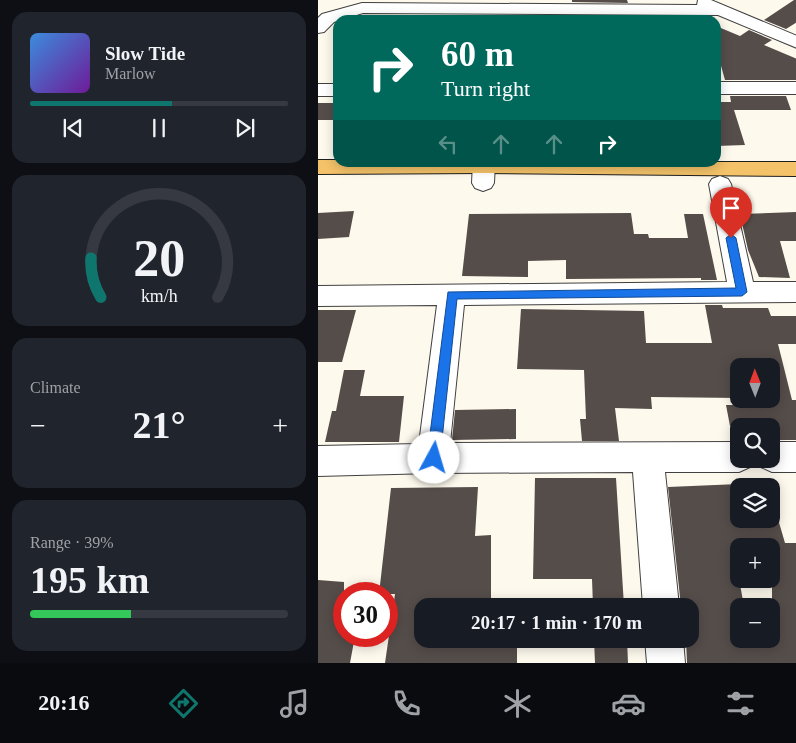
<!DOCTYPE html>
<meta charset="utf-8">
<style>
:root{--surface:#171b24;--page:#20242c;--text:#f1f3f6;--muted:#9ea1a6;--line:#363941;--accent:#0f766e}
body{margin:0;font-family:"Times New Roman",serif;background:var(--page);color:var(--text);height:100vh;display:flex;flex-direction:column;font-size:19px;white-space:nowrap}
*{box-sizing:border-box;margin:0}
p{font-size:16px;color:var(--muted)}
.icon{flex:none;width:28px;height:28px;fill:none;stroke:currentColor;stroke-width:2;stroke-linecap:round;stroke-linejoin:round}
.map{position:relative;flex:1;overflow:hidden}
.sheet{display:flex;flex-direction:column;gap:12px;padding:12px;background:#0d0f14;width:318px}
.sheet>*{flex:none}
.top-card{position:absolute;left:15px;top:15px;width:388px;height:152px;border-radius:15px;box-shadow:0 2px 12px #0003;background:#00695c;color:#fff;overflow:hidden}
.needle{width:32px;rotate:359deg}
.tools{position:absolute;left:412px;top:358px;display:grid;gap:10px}
.tools a{display:grid;place-items:center;width:50px;height:50px;border-radius:10px;background:var(--surface);box-shadow:0 2px 12px #0003;font-size:25px}
.speed{position:absolute;left:15px;top:582px;display:flex;gap:10px;font-size:25px;font-weight:700;text-align:center}
.speed>*{display:grid;place-content:center;width:65px;height:65px;border-radius:50%;background:var(--surface);box-shadow:0 2px 12px #0003;line-height:1}
.speed .limit{border:8px solid #d22;background:#fff;color:#111}
.pin{position:absolute;display:grid;place-items:center;width:42px;height:42px;color:#fff;margin:-51px -21px;border-radius:50% 50% 50% 0;rotate:-45deg;box-shadow:0 0 5px #0007}
.pin .icon{rotate:45deg}
.me{position:absolute;width:55px;margin:-28px;rotate:6deg;stroke-linejoin:round;filter:drop-shadow(0 0 4px #0008)}
.turn{display:flex;align-items:center;gap:18px;height:105px;padding:0 25px;font-size:22px}
.turn .icon{width:65px;height:65px;stroke-width:2.5}
.turn b{display:block;font-size:35px;line-height:42px}
.lanes{display:flex;align-items:center;height:48px;padding:0 25px;background:#0003;justify-content:center;gap:25px;direction:ltr}
.lanes .off{opacity:.35}
.big{font-size:38px;font-weight:700;line-height:1.1}
.sheet .widget{flex:1;display:flex;flex-direction:column;justify-content:center;gap:8px;min-width:0;padding:0 18px;border-radius:15px;background:var(--page)}
.sheet .dial{align-items:center;gap:0}
.dial svg{height:130px;overflow:visible;fill:none;stroke:var(--line);stroke-width:7;stroke-linecap:round;text-anchor:middle}
.dial text{fill:var(--text);stroke:none}
.song{display:flex;align-items:center;gap:15px}
.cover{width:60px;height:60px;border-radius:8px;background:linear-gradient(135deg,hsl(210 70% 55%),hsl(280 70% 35%))}
.played{height:5px;border-radius:2px;background:linear-gradient(90deg,var(--accent) 55%,var(--line) 55%)}
.keys{display:flex;justify-content:space-around;direction:ltr}
.heat{display:flex;justify-content:space-between;align-items:center;font-size:28px;direction:ltr}
.charge{height:8px;border-radius:4px;background:linear-gradient(90deg,#34c759 39%,var(--line) 0)}
.trip{position:absolute;left:96px;top:598px;width:285px;height:50px;border-radius:15px;background:var(--surface);box-shadow:0 2px 12px #0003;font-weight:700;line-height:50px;text-align:center}
.dock{display:flex;height:80px;justify-content:space-around;align-items:center;background:#090b0e;color:var(--muted)}
.dock .icon{width:35px;height:35px}
.dock .current{color:var(--accent)}
.dock b{font-size:22px;color:var(--text)}
main{display:flex;flex:1;min-height:0}
.map>svg:first-child{display:block}
.building{fill:#554d4a;fill-rule:evenodd}
.lines{fill:none;stroke-linecap:round;stroke-linejoin:round}
.minor-casing{stroke:#404040;stroke-width:2}
.major-casing{stroke:#1e1e1e;stroke-width:2}
.minor{fill:#fff;fill-rule:evenodd}
.major{fill:#f3c269;fill-rule:evenodd}
.route{fill:#1a73e8;stroke:#114b97}
</style>
<main>
<section class="sheet">
<div class="widget">
<div class="song"><i class="cover"></i><div><b>Slow Tide</b><p>Marlow</p></div></div>
<div class="played"></div>
<div class="keys"><svg class="icon" aria-label="previous" viewBox="0 0 24 24"><path d="M18 5L8 12l10 7zM5 5v14"/></svg><svg class="icon" aria-label="pause" viewBox="0 0 24 24"><path d="M8 5v14M16 5v14"/></svg><svg class="icon" aria-label="next" viewBox="0 0 24 24"><path d="M6 5l10 7-10 7zM19 5v14"/></svg></div>
</div>
<div class="widget dial"><svg viewBox="0 0 100 80">
<path d="M14 69A42 42 0 1 1 86 69"/>
<path d="M14 69A42 42 0 0 1 8 45" stroke="#0f766e"/>
<text x="50" y="56" font-size="32" font-weight="700">20</text>
<text x="50" y="72" font-size="11">km/h</text>
</svg></div>
<div class="widget"><p>Climate</p>
<div class="heat"><a>−</a><b class="big">21°</b><a>+</a></div>
</div>
<div class="widget"><p>Range · 39%</p><b class="big">195 km</b><div class="charge"></div></div>
</section>
<div class="map">
<svg width="479" height="663" viewBox="0 0 479 663">
<rect width="100%" height="100%" fill="#fef9ed"/>
<path class="building" d="M254,0H309L310,3L254,2Z
M476,0H479V22L468,29L446,20Z
M255,16H312V20H255Z
M398,26L422,36L431,30L454,40L446,45L479,59V80H407L398,48Z
M412,96H468L473,110H416L427,145L398,146V102H413Z
M0,103H20V120H0Z
M36,211L31,237L0,239V213Z
M479,212V241H462L472,278L441,277L430,250L422,214Z
M313,213L316,234H330L331,238H370L366,214H385L399,280H383V278L248,279V260L210,261V277L144,276L151,214Z
M387,305H404L405,308H450L453,316H479V344H460L474,400H479V440H454V426H412L408,405H454V366H421V398L333,397L334,409L297,408L301,441H264L262,419H268L266,370L199,369L203,309L326,311L328,343H394Z
M0,310H38L24,362H0Z
M26,370H47L42,396H86L81,442H7L14,411H18Z
M198,409V439L134,440L137,410Z
M217,478H298L306,606H275L274,579H215Z
M421,484V519H460L467,543H479V663H369L368,639H372V606H363L350,487ZM421,546H454V639H421V606H426L421,579Z
M160,487L157,536L173,535V606H105V639H199V663H67L77,594H61L73,488Z
M0,580L26,582V636H37L32,663H0Z
M276,639H309L310,663H277Z"/>
<g class="lines">
<defs>
<path id="minor" d="M380,0H393L479,36V48L400,15L45,13L16,22L6,32L0,33V18L4,14L44,3L379,5Z
M398,82H479V94H398Z
M0,84H20V96H0Z
M155,162H177L176,183L173,188L165,191L157,188L154,183Z
M402,176L410,179L413,184L435,282H479V302L146,305L132,443L421,442V459H436L432,467L421,472H347L361,606H325L315,472L115,473L0,476V446L101,444L119,305L0,306V286L409,282L391,184L394,179Z
M454,442H479V472H454L443,467L439,459H454Z
M327,639H365L367,663H329Z"/>
<path id="major" d="M0,160H20V162H479V176L165,173L0,174Z"/>
</defs>
<use href="#minor" class="minor-casing"/>
<use href="#major" class="major-casing"/>
<use href="#minor" class="minor"/>
<use href="#major" class="major"/>
</g>
<path class="route" d="M413,234L418,238L429,292L424,296L139,299L122,458L120,462L116,464L111,462L109,458L130,292L418,288L408,238Z"/>
</svg>
<div class="tools">
<a><svg class="needle" viewBox="-14 -14 28 28"><path d="M0-13l5 13h-10z" fill="#e53935"/><path d="M0 13l5-13h-10z" fill="#9ea1a6"/></svg></a>
<a><svg class="icon" aria-label="search" viewBox="0 0 24 24"><circle cx="10" cy="10" r="6"/><path d="M15 15l6 6"/></svg></a>
<a><svg class="icon" aria-label="layers" viewBox="0 0 24 24"><path d="M12 4l9 5-9 5-9-5zM3 14l9 5 9-5"/></svg></a>
<a>+</a>
<a>−</a>
</div>
<div class="speed"><div class="limit">30</div></div>
<div class="pin" style="left:413px;top:238px;background:#d93025"><svg class="icon" aria-label="arrive" viewBox="0 0 24 24"><path d="M6 21V4h12l-3 4 3 4H6"/></svg></div>
<svg class="me" style="left:116px;top:458px" viewBox="-20 -20 40 40"><circle r="19" fill="#fff"/><path d="M0-13L10 11 0 6-10 11z" fill="#1a73e8"/></svg>
<div class="trip">20:17 · 1 min · 170 m</div>
<div class="top-card">
<div class="turn"><svg class="icon" aria-label="right" viewBox="0 0 24 24"><path d="M7 20v-9h11M14 6l5 5-5 5"/></svg><div><b>60 m</b>Turn right</div></div>
<div class="lanes"><svg class="icon off" aria-label="left" viewBox="0 0 24 24"><path d="M17 20v-9H6M10 6l-5 5 5 5"/></svg><svg class="icon off" aria-label="ahead" viewBox="0 0 24 24"><path d="M12 20V5M6 11l6-6 6 6"/></svg><svg class="icon off" aria-label="ahead" viewBox="0 0 24 24"><path d="M12 20V5M6 11l6-6 6 6"/></svg><svg class="icon" aria-label="right" viewBox="0 0 24 24"><path d="M7 20v-9h11M14 6l5 5-5 5"/></svg></div>
</div>
</div>
</main>
<nav class="dock">
<b>20:16</b>
<svg class="icon current" aria-label="directions" viewBox="0 0 24 24"><path d="M12 3l9 9-9 9-9-9zM9 14v-3h6M13 9l2 2-2 2"/></svg>
<svg class="icon" aria-label="music" viewBox="0 0 24 24"><path d="M9 18V5l10-2v13"/><circle cx="6" cy="18" r="3"/><circle cx="16" cy="16" r="3"/></svg>
<svg class="icon" aria-label="phone" viewBox="0 0 24 24"><path d="M5 4h4l2 5-3 2q2 4 5 5l2-3 5 2v4C11 20 4 13 5 4z"/></svg>
<svg class="icon" aria-label="climate" viewBox="0 0 24 24"><path d="M12 3v18M4 7l16 10M4 17L20 7"/></svg>
<svg class="icon" aria-label="car" viewBox="0 0 24 24"><path d="M5 17H2v-5l4-1 3-4h7l3 4 3 1v5h-3M9 17h6M6 11h13"/><circle cx="7" cy="17" r="2"/><circle cx="17" cy="17" r="2"/></svg>
<svg class="icon" aria-label="filters" viewBox="0 0 24 24"><path d="M4 7h16M4 17h16"/><circle cx="9" cy="7" r="2"/><circle cx="15" cy="17" r="2"/></svg>
</nav>
